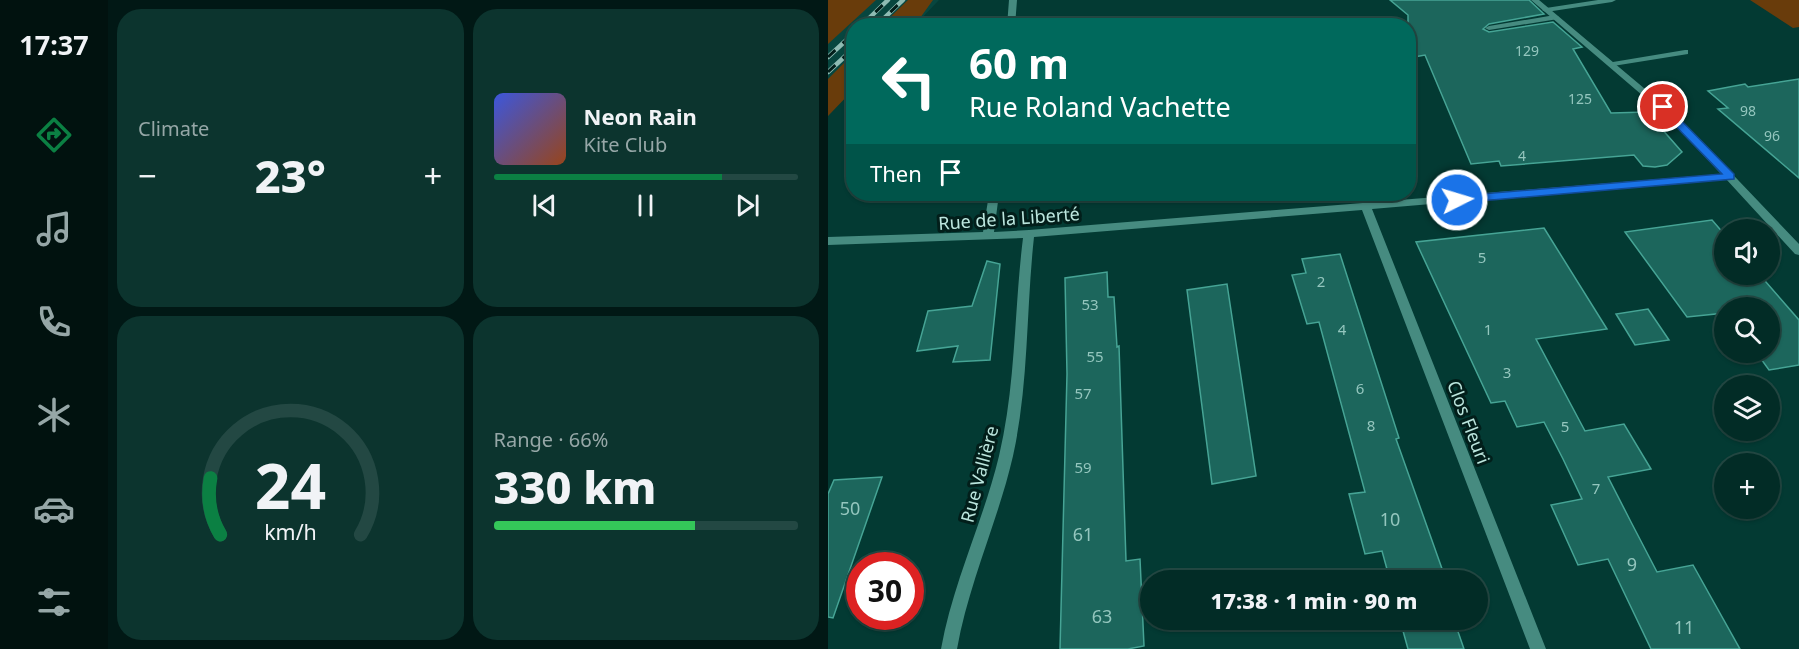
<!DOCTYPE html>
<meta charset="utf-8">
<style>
:root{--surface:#022c26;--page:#0c342e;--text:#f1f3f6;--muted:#96a7a7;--line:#234843;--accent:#0b8043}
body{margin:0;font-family:"Noto Sans",sans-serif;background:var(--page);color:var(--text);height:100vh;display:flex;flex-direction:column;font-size:22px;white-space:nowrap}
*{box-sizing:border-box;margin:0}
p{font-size:20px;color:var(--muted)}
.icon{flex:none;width:33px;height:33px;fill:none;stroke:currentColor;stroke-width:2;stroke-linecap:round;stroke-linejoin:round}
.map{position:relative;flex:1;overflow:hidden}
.panel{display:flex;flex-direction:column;gap:9px;padding:9px;background:#011815;width:720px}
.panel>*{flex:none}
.hud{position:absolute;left:18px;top:18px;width:570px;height:183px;border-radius:24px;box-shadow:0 2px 4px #0004,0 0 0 2px var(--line);background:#00695c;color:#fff;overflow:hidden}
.buttons{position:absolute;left:886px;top:219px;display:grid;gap:12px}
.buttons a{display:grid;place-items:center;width:66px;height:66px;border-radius:50%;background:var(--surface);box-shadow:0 2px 4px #0004,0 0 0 2px var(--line);font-size:30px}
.speed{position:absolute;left:18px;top:552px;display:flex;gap:12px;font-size:30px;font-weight:700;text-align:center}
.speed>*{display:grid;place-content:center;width:78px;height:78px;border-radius:50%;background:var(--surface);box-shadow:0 2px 4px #0004,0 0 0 2px var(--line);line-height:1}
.speed .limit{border:9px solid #d22;background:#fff;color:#111}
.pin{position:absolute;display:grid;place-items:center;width:51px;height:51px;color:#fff;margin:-26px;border:3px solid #fff;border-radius:50%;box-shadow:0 2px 6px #0007}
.me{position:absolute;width:66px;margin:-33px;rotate:85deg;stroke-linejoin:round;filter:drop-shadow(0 0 4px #0008)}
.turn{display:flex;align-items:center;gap:21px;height:126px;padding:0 24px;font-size:27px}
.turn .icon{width:78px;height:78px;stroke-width:2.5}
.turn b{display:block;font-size:42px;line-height:51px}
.then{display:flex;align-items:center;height:57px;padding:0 24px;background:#0003;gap:12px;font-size:22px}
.big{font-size:45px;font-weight:800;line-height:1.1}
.panel .card{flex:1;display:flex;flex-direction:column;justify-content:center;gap:9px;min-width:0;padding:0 21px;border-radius:24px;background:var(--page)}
.panel .dial{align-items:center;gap:0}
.dial svg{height:156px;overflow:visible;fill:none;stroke:var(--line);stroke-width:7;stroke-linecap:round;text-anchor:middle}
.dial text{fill:var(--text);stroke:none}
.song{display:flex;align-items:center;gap:18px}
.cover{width:72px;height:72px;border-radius:9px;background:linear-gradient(135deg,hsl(230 70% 55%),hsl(20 70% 35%))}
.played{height:6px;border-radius:3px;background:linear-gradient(90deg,var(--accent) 75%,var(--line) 75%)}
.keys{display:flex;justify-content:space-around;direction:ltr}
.heat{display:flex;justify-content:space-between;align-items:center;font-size:33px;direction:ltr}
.charge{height:9px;border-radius:4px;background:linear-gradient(90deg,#34c759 66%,var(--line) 0)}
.panel .tiles{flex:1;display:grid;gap:9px;grid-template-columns:repeat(2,1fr)}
.trip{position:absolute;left:312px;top:570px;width:348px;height:60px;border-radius:30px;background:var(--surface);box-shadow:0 2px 4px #0004,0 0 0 2px var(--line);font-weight:800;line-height:60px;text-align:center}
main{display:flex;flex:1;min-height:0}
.dock{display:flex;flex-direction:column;width:108px;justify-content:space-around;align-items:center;background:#01120f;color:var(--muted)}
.dock .icon{width:42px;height:42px}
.dock .on{color:var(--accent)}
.dock b{font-size:27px;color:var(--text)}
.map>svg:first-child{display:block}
.built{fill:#07463f}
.green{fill:#693c0b}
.building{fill:#1c665c;stroke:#46a495;stroke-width:1.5}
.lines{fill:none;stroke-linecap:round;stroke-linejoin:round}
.lane{fill:#468b80;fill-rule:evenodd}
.street{fill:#468b80;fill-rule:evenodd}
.rail-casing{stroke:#8ebbb3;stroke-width:4.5}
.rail{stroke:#021e1a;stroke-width:3;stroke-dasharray:10;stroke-linecap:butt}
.route{fill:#1a73e8;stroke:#114b97;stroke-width:1.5}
.labels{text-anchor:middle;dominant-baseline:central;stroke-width:6;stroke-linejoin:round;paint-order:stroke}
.far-number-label{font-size:14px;fill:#94c6be}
.number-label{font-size:15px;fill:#94c6be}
.street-label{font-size:18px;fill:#bce6de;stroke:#021e1a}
.near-number-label{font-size:18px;fill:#94c6be}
</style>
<main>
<nav class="dock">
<b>17:37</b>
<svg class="icon on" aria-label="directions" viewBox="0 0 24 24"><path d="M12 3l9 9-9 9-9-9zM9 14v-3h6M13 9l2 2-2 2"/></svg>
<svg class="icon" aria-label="music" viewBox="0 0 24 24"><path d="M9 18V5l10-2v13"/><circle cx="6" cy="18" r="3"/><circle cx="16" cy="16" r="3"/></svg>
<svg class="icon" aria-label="phone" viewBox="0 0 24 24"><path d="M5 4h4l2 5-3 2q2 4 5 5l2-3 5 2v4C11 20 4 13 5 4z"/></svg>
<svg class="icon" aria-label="climate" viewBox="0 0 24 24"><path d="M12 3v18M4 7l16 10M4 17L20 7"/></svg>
<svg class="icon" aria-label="car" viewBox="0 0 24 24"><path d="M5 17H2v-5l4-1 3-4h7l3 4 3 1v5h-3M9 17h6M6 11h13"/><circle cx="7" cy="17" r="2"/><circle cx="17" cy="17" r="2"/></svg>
<svg class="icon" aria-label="filters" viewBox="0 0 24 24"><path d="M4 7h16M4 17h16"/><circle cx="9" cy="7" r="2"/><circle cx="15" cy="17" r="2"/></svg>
</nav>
<section class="panel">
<div class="tiles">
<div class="card"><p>Climate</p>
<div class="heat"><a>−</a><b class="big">23°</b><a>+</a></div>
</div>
<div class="card">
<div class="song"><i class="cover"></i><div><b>Neon Rain</b><p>Kite Club</p></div></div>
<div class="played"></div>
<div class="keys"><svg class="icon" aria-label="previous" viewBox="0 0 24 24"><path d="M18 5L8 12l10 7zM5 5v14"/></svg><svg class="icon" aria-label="pause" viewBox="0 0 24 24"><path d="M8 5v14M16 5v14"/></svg><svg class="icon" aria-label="next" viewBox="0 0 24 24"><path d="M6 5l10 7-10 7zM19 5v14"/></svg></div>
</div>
<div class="card dial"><svg viewBox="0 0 100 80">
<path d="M14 69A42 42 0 1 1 86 69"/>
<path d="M14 69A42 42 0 0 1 9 40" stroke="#0b8043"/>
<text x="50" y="56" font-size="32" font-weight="700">24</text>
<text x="50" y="72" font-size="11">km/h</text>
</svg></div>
<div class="card"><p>Range · 66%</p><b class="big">330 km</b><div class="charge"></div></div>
</div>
</section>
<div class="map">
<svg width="971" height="649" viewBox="0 0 971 649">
<rect width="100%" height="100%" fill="#033a33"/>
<path class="built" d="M23,0H111L87,25L26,26L25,89L0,116V20Z"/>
<path class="green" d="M0,0H48L0,44Z
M80,0H105L87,25H54Z
M922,0H971V27L965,28Z
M25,54V90L0,116V79Z"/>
<path class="building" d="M562,0H701L716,14L661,24L655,29L661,32L725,22L754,47L745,49L783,113L819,112L854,152L839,165L827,167L815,166L806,155L673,166L671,161L643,164L597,55L580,58V15Z
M971,79V178L890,109L900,108L880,91L917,84L920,87Z
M884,220L897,235V274H931L971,320V365L941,370L928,352H942V308H897V313L859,317L797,232Z
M716,228L779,329L708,339L757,431L796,424L823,469L780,477L803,522L829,572L865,565L912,649H823L780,559L750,565L723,505L754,499L735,459L716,422L689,427L677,401L663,403L588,242Z
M512,254L571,438L568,439L618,580H562L554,551L537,554L521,494L537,492L491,322L479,324L464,275L478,273L474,259Z
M159,261L172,264L162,360L125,362L130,346L89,351L100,311L144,306Z
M279,272L280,297H286L289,347L291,346L298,561L312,559L316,646L300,649H232L239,374L237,278Z
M399,284L428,476L384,484L359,290Z
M820,309L841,340L807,345L788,314Z
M54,477L5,618L0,617V494L6,480Z
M572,620H626L636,649H580Z"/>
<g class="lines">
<path class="lane" d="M770,0H788L784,2L718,12L714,10L718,8Z
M727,15L731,17L730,19L661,30L657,28L661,26Z
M857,50H860V54L785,66L781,64L785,62Z"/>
<path class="street" d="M181,0H189L187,26H179Z
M703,0H711L848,115L971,244V255L967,254L898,179L544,209L718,649H702L534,210L206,237C198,310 201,384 185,456C170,521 141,582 129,649H113C125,582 155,522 171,456C188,385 186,310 195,238L0,245V237L155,232L161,194H171L166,232L201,230L893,174L842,119Z"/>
<defs>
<path id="rail" d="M33,26L60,0
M48,26L75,0
M0,57L26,33
M0,72L26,48"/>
</defs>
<use href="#rail" class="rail-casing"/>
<use href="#rail" class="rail"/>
</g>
<path class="route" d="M831,105H838L906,174V179L629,203L624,200L629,196L894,174L831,109Z"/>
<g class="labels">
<g class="far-number-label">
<text x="699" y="50">129</text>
<text x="752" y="98">125</text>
<text x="920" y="110">98</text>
<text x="944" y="135">96</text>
<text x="694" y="155">4</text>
</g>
<g class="number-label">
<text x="654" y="257">5</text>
<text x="493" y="281">2</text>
<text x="262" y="304">53</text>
<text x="514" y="329">4</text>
<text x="660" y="329">1</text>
<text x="267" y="356">55</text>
<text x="679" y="372">3</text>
<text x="532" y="388">6</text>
<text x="255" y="393">57</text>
<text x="543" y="425">8</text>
<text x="737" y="426">5</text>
<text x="255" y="467">59</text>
<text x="768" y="488">7</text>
</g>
<g class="street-label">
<text transform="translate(181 218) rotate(-4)">Rue de la Liberté</text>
<text transform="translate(641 422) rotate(69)">Clos Fleuri</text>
<text transform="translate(151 474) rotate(-75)">Rue Vallière</text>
</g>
<g class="near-number-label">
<text x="22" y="508">50</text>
<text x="562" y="519">10</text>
<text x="255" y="534">61</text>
<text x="804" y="564">9</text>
<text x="274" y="616">63</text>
<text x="856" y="627">11</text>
</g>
</g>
</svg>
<div class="buttons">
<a><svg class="icon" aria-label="sound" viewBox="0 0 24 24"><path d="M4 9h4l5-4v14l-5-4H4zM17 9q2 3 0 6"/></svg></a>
<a><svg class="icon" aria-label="search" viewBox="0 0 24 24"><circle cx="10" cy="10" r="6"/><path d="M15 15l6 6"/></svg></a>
<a><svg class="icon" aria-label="layers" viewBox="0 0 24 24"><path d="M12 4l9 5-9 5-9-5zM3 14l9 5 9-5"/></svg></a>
<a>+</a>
</div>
<div class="speed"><div class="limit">30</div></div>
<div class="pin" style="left:835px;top:107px;background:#d93025"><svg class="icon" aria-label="arrive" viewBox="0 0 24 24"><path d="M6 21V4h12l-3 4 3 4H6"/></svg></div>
<svg class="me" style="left:629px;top:200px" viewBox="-20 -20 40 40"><circle r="17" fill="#1a73e8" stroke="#fff" stroke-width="3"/><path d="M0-11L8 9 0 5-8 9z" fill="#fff"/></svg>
<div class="trip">17:38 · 1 min · 90 m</div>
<div class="hud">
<div class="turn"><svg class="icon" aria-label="left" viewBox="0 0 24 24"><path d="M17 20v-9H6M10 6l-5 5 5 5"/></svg><div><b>60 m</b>Rue Roland Vachette</div></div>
<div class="then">Then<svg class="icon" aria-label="arrive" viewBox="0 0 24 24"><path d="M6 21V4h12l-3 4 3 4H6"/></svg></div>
</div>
</div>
</main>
